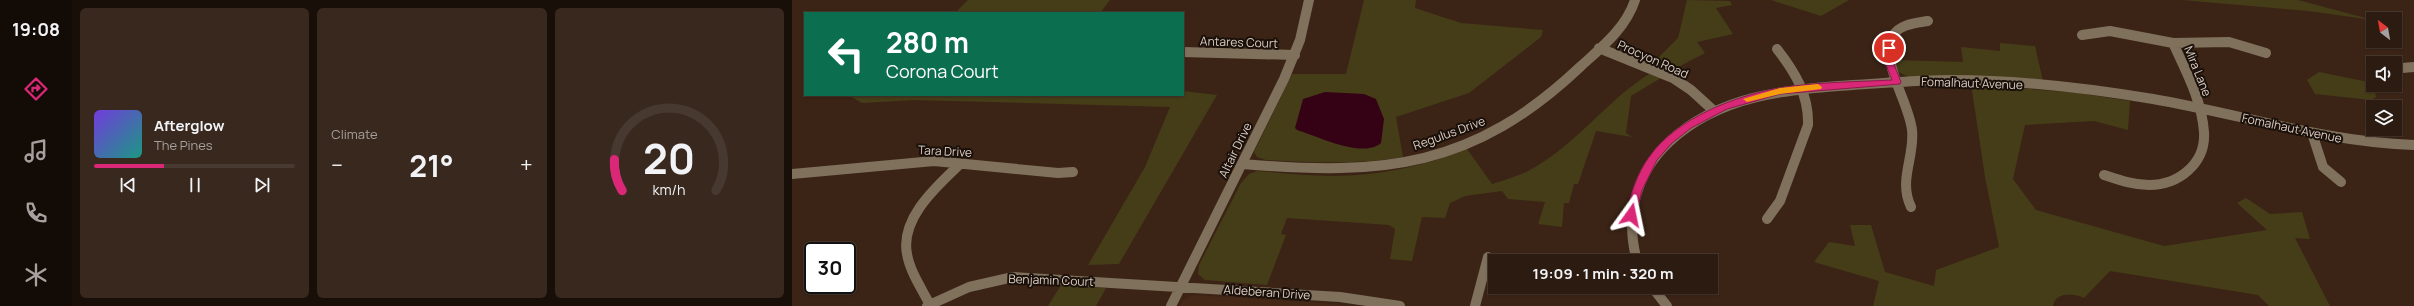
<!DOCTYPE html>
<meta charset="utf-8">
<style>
:root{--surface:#2c1b10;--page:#38281e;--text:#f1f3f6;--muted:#a6a19f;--line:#483930;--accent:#db2777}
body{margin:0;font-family:Manrope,sans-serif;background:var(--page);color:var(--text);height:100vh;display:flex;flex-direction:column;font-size:15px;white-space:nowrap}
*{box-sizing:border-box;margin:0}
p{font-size:13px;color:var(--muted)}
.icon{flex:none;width:22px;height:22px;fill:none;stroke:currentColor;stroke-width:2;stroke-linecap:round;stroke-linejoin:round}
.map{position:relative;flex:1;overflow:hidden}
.side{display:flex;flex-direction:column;gap:8px;padding:8px;background:#180f09;width:720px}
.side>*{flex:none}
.guide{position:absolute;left:12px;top:12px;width:380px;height:84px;border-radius:0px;box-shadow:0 1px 3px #0004,0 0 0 1px var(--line);background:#0b6e4f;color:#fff;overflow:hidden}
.needle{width:26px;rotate:329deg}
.controls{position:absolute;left:1574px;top:12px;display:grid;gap:8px}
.controls a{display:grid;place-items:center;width:36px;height:36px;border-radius:0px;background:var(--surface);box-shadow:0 1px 3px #0004,0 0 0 1px var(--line);font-size:20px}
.speed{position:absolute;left:12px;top:242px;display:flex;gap:8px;font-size:20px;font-weight:700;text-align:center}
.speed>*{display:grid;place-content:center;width:52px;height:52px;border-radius:50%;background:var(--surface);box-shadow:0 1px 3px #0004,0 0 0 1px var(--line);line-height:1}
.speed .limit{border:2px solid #111;border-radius:6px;background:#fff;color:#111}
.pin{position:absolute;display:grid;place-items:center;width:34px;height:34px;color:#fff;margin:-17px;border:2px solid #fff;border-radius:50%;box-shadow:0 1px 4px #0007}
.me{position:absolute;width:44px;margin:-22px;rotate:12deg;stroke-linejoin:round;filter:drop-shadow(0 0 3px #0008)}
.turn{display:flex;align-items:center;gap:14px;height:84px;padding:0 16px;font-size:18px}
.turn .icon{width:52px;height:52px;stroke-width:2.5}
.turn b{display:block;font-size:28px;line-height:34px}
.big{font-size:30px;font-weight:700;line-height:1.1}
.side .tile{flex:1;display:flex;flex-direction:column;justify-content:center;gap:6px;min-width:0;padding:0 14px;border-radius:6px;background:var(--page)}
.side .dial{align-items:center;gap:0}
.dial svg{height:104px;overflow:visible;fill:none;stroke:var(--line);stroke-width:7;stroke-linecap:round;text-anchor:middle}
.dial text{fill:var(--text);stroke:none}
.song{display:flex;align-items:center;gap:12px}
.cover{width:48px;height:48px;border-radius:6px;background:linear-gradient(135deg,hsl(260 70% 55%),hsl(170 70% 35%))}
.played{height:4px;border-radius:2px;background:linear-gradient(90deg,var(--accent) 35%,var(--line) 35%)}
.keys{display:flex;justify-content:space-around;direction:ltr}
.heat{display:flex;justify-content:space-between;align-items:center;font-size:22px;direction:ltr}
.side .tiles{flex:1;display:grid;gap:8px;grid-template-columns:repeat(3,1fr)}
.trip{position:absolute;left:696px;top:254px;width:230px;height:40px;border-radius:0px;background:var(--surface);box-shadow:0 1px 3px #0004,0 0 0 1px var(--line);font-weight:700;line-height:40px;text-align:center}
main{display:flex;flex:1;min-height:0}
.tabs{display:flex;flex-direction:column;width:72px;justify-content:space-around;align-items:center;background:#120b06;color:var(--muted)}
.tabs .icon{width:28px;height:28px}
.tabs .current{color:var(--accent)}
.tabs b{font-size:18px;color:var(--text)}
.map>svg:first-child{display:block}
.built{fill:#462816}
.green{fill:#453d18}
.water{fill:#340214}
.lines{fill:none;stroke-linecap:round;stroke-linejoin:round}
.minor{stroke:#80715c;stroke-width:10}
.route{fill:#db2777;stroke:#8e194d}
.slow{fill:#f59e0b}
.labels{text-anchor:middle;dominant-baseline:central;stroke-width:4;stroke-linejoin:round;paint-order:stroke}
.street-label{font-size:12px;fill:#ddcec5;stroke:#1a100a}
</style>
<main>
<nav class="tabs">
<b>19:08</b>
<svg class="icon current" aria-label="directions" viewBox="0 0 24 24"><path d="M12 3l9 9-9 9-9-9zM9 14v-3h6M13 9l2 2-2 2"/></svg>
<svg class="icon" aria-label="music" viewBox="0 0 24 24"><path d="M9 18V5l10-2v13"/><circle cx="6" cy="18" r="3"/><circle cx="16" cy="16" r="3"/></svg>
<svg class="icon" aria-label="phone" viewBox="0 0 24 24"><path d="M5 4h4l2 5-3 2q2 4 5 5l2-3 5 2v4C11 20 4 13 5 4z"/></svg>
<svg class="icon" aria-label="climate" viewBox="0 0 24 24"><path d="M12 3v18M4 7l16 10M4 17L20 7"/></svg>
</nav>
<section class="side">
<div class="tiles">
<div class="tile">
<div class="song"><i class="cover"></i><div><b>Afterglow</b><p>The Pines</p></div></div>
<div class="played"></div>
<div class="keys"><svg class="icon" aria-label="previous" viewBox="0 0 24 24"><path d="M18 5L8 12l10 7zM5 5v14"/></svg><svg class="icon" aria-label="pause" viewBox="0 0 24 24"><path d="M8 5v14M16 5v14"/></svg><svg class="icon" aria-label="next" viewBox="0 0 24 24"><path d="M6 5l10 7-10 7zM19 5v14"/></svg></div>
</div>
<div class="tile"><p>Climate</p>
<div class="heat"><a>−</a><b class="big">21°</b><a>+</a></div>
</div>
<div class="tile dial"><svg viewBox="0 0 100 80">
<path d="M14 69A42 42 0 1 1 86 69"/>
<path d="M14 69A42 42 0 0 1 8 45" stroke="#db2777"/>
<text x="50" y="56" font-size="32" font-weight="700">20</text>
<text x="50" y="72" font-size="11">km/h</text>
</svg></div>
</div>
</section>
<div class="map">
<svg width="1622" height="306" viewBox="0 0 1622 306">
<rect width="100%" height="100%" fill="#3b2416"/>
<path class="built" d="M401,295L518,302L557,306H388L391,300Z"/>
<path class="green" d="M176,0H318L308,13H163Z
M572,0H624L623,8L669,23L751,30L749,37L677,93L604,117L611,157C565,165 520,162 474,160L465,157L462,152L500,74H554Z
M895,0L938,1L940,5L924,8L941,34L905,42L913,53L877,72L860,64L886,38Z
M979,0H1057L1029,16Z
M1390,0H1506L1581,20L1516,11Z
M1208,43L1243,46L1251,81L1116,77L1105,71L1102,60L1171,62L1169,47L1208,51Z
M1527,72L1581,83L1584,97L1579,100L1523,94L1515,80Z
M857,74L869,78L839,96L834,133L840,137L804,131L786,184H782L777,203H772L770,227L746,224L753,202L716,199L710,191L673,196L658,203L653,218L630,217L620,261L598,259L603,229L597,225L495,218L489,234L494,235L475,285L413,280L406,274L407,265L449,183L457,174L465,171C490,173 515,176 541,176C586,176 632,166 675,149L700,184C712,180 726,176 738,170C783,146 814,101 857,74Z
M1179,84L1286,93L1338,101L1336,130L1302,121L1233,125L1221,179L1244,210L1372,246L1475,230L1445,203L1454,198L1478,214L1510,212L1518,239L1503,238L1538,306H1477L1466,295L1318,271L1292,298C1282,293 1263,292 1261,306H1081L1087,281L1022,262L1037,242L1063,246L1058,225H1079L1093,272L1142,286L1144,270L1207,247L1193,177Z
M391,91L425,95L327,264L296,265L353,167L378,107L123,100L70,103L56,95H391Z
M269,285L314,288L304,306H256Z"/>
<path class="water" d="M533,92L572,94L584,99L592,119L589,143C571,159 525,136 505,130L503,128L511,99Z"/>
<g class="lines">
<path class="minor" d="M1290,35L1318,31L1381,43L1437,42L1474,53
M807,48L881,78L899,90L922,111
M391,52L503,55
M1610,68L1622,67
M1520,133L1531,167L1549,182
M451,164C592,176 681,168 788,67C810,47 834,28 843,0
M0,174L142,161L266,173L281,172
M1312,175C1327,180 1341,185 1357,185C1386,185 1414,164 1412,132C1410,101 1394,71 1381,43
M1119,207C1106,180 1123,157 1120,130C1117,102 1088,63 1101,36C1107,24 1125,23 1136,21
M975,219L988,201L1016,125C1017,95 1003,72 985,49
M845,261C833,217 843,174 877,142C927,95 996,89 1061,85C1094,83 1127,80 1160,80C1227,80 1295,88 1361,99C1448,114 1533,142 1622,145
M860,287L875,306
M138,305C130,289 118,272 115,254C108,218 145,186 168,164
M135,306L177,287L221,277L548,297L608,306
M379,306L492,79L508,40L517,0
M683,306L696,257"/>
</g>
<path class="route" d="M1094,46L1101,48V62L1109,82L1108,84L988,94L935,109L899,128L880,143L865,160L850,190L844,215L842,217H835L834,215C839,194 845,173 858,156C885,118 943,96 987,88C1024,82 1063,82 1100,80L1093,62Z"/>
<path class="slow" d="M1026,84L1030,87L1029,89L988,94L955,102L951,99L988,88Z"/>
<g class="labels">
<g class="street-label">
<text transform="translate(447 42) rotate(2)">Antares Court</text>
<text transform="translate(861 59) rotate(24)">Procyon Road</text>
<text transform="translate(1406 71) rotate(68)">Mira Lane</text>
<text transform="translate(1180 83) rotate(2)">Fomalhaut Avenue</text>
<text transform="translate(1500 128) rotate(12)">Fomalhaut Avenue</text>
<text transform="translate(657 133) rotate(-20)">Regulus Drive</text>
<text transform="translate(443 150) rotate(-64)">Altair Drive</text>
<text transform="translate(153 151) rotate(3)">Tara Drive</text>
<text transform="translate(259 280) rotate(2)">Benjamin Court</text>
<text transform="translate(475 292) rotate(4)">Aldeberan Drive</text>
</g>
</g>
</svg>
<div class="controls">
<a><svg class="needle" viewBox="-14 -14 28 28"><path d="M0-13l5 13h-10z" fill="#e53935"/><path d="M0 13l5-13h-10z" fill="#a6a19f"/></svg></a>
<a><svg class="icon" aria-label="sound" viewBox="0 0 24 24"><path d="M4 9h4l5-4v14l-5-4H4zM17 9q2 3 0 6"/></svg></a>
<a><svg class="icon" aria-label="layers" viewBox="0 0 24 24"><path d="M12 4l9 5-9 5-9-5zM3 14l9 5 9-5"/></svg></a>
</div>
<div class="speed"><div class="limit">30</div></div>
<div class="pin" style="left:1097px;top:48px;background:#d93025"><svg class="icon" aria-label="arrive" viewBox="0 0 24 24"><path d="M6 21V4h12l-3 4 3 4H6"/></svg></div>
<svg class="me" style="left:839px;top:215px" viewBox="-20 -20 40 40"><path d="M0-17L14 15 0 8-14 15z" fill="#db2777" stroke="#fff" stroke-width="4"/></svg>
<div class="trip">19:09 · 1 min · 320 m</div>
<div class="guide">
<div class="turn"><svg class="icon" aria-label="left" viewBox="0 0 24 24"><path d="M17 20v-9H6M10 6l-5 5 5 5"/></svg><div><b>280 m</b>Corona Court</div></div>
</div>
</div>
</main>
